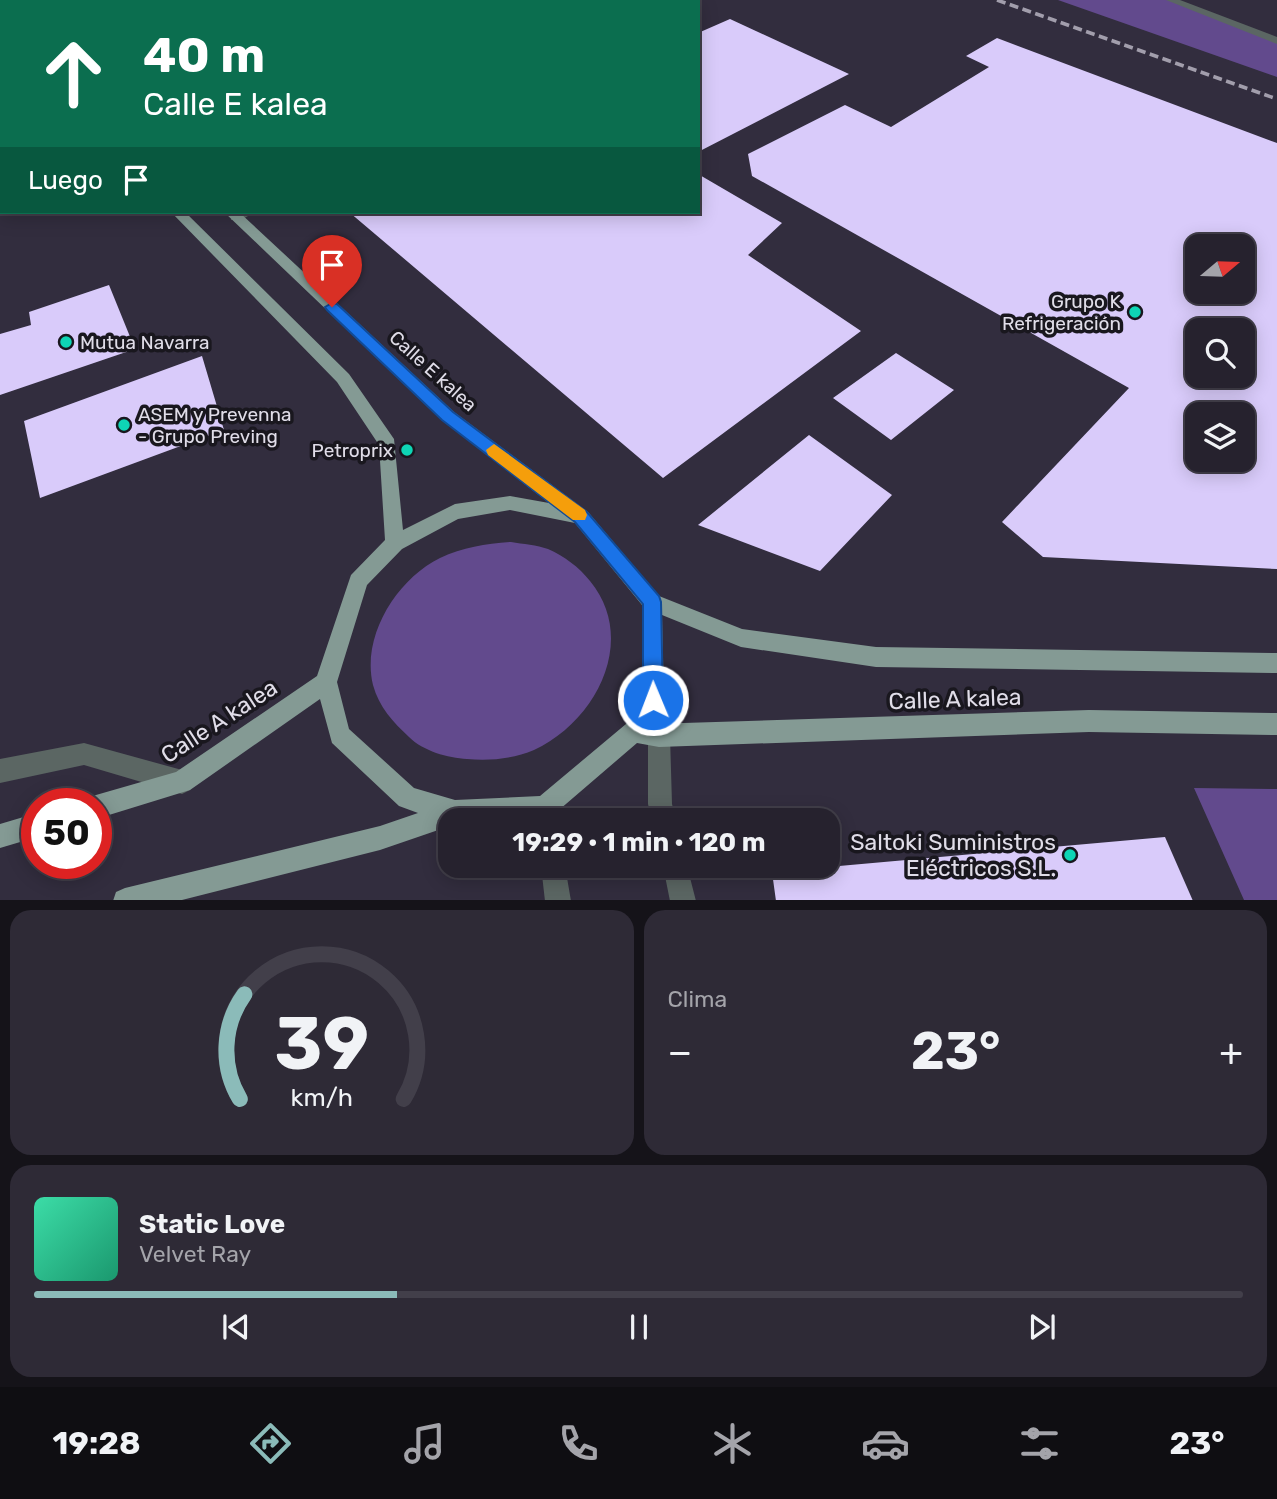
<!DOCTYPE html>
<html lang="es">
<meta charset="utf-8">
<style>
:root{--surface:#26222e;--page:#2e2a36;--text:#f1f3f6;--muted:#a4a4aa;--line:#423f4a;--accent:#8bbbb9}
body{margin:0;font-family:Rubik,sans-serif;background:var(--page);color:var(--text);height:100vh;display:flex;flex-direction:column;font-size:26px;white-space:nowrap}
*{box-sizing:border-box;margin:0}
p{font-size:23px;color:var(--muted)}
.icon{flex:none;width:38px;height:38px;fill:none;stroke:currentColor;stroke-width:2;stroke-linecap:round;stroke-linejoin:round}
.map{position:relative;height:900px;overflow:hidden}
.details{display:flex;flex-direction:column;gap:10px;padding:10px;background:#151319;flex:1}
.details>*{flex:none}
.guide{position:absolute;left:0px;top:0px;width:700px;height:214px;box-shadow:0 4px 18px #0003,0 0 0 2px var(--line);background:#0b6e4f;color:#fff;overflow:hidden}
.needle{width:46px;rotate:71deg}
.fabs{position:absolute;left:1185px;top:234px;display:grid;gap:14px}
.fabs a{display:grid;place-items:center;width:70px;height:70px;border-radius:14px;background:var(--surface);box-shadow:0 4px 18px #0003,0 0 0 2px var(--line);font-size:35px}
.speed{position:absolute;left:21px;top:788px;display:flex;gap:14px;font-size:35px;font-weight:700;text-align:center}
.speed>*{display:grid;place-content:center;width:91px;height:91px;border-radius:50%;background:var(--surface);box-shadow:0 4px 18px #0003,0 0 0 2px var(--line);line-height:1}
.speed .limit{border:10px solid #d22;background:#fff;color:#111}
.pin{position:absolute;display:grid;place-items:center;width:60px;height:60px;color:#fff;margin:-72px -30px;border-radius:50% 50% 50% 0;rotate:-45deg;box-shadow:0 0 7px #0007}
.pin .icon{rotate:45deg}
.me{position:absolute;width:77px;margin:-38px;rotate:359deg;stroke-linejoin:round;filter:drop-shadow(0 0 5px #0008)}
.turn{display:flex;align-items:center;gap:24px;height:147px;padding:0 28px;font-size:32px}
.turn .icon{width:91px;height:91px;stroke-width:2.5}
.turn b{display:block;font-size:49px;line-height:60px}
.then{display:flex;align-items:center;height:66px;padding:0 28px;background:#0003;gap:14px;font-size:26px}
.big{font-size:52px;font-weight:700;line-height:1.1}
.details .card{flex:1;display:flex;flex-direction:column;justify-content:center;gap:10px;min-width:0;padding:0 24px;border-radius:21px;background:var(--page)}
.details .dial{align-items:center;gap:0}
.dial svg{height:182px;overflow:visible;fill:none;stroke:var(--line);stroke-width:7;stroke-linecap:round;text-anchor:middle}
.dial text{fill:var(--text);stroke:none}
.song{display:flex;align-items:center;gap:21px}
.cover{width:84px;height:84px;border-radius:10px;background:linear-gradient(135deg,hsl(160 70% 55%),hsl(160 70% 35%))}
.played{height:7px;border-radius:4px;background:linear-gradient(90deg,var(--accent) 30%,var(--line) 30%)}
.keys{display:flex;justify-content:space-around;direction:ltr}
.heat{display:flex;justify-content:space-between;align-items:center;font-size:38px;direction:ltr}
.details .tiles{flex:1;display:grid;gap:10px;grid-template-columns:1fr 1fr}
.card:last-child{grid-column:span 2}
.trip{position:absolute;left:438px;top:808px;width:402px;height:70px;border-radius:21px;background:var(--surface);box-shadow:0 4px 18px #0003,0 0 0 2px var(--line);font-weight:700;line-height:70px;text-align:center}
.menu{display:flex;height:112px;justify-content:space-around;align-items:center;background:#0f0e12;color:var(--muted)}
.menu .icon{width:49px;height:49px}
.menu .selected{color:var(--accent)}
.menu b{font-size:32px;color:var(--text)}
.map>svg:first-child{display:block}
.green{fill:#624a8d}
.building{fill:#d9cbfa;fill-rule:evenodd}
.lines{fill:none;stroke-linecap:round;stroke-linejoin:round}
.minor{fill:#5b6663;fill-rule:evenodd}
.major{fill:#849a94;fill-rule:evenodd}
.rail{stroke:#a29eac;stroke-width:3.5;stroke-dasharray:9 4.5;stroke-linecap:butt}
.route{fill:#1a73e8;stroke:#114b97;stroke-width:2}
.slow{fill:#f59e0b}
.poi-dot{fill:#0ed5b5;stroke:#19171e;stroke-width:2.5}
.labels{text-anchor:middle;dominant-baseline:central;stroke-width:7;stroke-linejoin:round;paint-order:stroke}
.poi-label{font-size:19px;fill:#e0dde8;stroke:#19171e;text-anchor:end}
.street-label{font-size:19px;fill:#e0dde8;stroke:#19171e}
.near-street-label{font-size:23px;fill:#e0dde8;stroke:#19171e}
.near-poi-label{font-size:23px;fill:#e0dde8;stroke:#19171e;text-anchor:end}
</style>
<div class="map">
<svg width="1277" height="901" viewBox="0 0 1277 901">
<rect width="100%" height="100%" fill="#322d3e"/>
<path class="green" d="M1058,0H1171L1277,41V77Z
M511,542C523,544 537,545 548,549C564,556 579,567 590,581C638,639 597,721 534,750C513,759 489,761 467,759C448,758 423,751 409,737C393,722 379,707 373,685C361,636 397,579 440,558C463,547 486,544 511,542Z
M1194,788L1277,789V900H1244Z"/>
<path class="building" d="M730,19L849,74L698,152V33Z
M997,38L1277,143V569L1043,557L1002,522L1129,388L752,176L748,154L845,105L891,127L989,67L966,56ZM1197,247H1242V292H1197ZM1197,331H1242V376H1197ZM1197,415H1242V460H1197Z
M698,174L782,223L748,255L861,331L663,478L349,212H698Z
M109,285L135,349L0,395V334L31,325L29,312Z
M896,353L954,390L891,440L833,398Z
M202,356L224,430L40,498L24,421Z
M809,435L892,495L820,571L698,525Z
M1165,837L1193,901H776L772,872Z"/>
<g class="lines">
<path class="minor" d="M219,0H234L218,2Z
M1166,0H1180L1277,37V44Z
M0,49H2V56H0Z
M237,212H255L241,220H231V214Z
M659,725L667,728L670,736L672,804L676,821H652L648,804V736L651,728Z
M84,743L182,770L190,774L194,782L190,790L182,794L84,765L0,783V759Z
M541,866H565L571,901H545Z
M663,866H687L696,901H670Z"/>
<path class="major" d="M0,0H10L11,2L2,3Z
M0,31H2V39H0Z
M171,212H185L349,374L394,439L403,530L455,504L510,496L549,503L442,420L224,212H239L454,412L588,512L659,596L742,629L876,647L1277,653V673L876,667L741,647L662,615L664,700L651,724L1089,710L1277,713V735L1089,732L659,747L637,743L552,816L544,820L450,821V826L380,850L178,901H113L116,892L125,888L380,826L418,813L399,806L332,743L320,699L190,790L96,819V803H86L88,799L96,795L176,772L317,676L351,575L385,540L379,445L337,382ZM510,510L575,523L642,605V698L626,724L540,796L455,800L414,788L349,729L337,682L367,585L402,549L458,519Z
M37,813V837L0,848V824Z"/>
<path class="rail" d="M997,0L1277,99"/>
</g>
<path class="route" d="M332,303L337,304L453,412L587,512L659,596L661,602L663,700L660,707L653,709L646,707L643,700V604L575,522L442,420L327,310L325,307Z"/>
<path class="slow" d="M494,444L585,510L587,515L585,520H573L488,455L486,450Z"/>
<g class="poi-dot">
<circle cx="1135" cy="312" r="7"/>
<circle cx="66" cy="342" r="7"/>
<circle cx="124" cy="425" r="7"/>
<circle cx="407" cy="450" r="7"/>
<circle cx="1070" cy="855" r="7"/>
</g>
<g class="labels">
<g class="poi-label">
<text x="1121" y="301">Grupo K<tspan x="1121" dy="22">Refrigeración</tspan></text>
<text x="80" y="342" text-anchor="start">Mutua Navarra</text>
<text x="138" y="414" text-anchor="start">ASEM y Prevenna<tspan x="138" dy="22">- Grupo Preving</tspan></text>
<text x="393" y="450">Petroprix</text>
</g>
<g class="street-label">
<text transform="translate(433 371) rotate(42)">Calle E kalea</text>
</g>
<g class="near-street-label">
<text transform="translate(955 699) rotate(-2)">Calle A kalea</text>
<text transform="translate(219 721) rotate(-33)">Calle A kalea</text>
</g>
<g class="near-poi-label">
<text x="1056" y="842">Saltoki Suministros<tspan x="1056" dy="26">Eléctricos S.L.</tspan></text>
</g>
</g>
</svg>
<div class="fabs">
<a><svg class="needle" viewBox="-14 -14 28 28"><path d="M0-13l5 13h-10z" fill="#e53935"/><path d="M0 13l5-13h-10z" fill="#a4a4aa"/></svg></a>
<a><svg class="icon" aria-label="search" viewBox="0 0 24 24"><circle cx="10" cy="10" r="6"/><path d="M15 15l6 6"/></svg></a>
<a><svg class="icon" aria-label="layers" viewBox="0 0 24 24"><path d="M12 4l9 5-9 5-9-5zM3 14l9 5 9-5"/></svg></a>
</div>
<div class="speed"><div class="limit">50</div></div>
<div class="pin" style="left:332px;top:307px;background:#d93025"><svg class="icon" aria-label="arrive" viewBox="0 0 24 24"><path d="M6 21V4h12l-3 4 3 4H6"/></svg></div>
<svg class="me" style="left:653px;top:700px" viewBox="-20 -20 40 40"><circle r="17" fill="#1a73e8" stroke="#fff" stroke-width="3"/><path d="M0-11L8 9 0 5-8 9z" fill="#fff"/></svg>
<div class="trip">19:29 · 1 min · 120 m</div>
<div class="guide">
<div class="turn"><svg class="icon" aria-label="ahead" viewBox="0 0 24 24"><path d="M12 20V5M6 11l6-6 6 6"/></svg><div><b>40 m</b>Calle E kalea</div></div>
<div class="then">Luego<svg class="icon" aria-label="arrive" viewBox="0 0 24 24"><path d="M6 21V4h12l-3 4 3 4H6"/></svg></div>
</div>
</div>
<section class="details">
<div class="tiles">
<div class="card dial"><svg viewBox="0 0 100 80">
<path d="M14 69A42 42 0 1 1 86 69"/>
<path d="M14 69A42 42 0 0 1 16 23" stroke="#8bbbb9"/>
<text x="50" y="56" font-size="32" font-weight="700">39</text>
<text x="50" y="72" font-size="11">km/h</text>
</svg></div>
<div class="card"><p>Clima</p>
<div class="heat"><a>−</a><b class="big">23°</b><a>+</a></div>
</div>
<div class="card">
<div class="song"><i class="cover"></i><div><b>Static Love</b><p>Velvet Ray</p></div></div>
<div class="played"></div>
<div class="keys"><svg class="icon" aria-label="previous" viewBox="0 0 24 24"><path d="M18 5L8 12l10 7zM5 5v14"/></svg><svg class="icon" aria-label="pause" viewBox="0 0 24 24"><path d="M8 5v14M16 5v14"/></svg><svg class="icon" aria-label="next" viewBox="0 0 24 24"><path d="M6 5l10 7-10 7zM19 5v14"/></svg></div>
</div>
</div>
</section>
<nav class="menu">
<b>19:28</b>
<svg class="icon selected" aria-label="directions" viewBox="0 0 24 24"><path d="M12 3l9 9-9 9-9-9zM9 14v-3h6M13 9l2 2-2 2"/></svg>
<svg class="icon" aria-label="music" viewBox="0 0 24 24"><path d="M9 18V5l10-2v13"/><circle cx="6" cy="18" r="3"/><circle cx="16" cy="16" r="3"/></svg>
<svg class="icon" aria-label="phone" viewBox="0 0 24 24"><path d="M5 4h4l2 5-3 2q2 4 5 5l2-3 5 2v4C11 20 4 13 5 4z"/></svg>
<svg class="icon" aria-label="climate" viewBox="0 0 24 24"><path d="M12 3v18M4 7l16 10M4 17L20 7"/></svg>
<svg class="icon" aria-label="car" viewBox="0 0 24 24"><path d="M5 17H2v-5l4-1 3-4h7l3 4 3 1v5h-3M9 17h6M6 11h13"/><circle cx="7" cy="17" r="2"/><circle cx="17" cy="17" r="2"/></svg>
<svg class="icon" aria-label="filters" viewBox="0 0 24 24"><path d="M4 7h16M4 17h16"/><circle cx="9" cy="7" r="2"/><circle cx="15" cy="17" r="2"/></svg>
<b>23°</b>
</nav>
